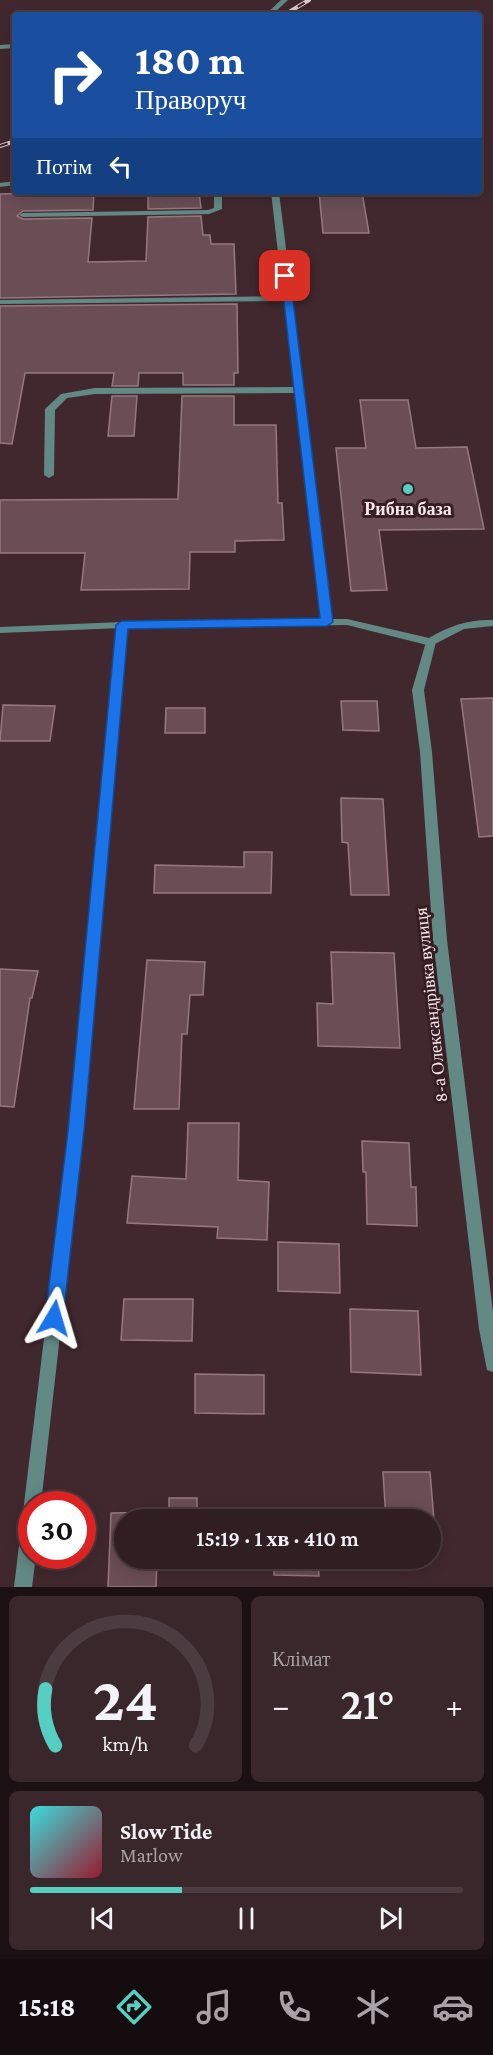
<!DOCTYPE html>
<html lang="uk">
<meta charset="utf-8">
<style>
:root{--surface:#311e23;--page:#39272b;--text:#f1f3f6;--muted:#a8a2a6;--line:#4c3c41;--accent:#57cec2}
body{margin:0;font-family:"Crimson Pro",serif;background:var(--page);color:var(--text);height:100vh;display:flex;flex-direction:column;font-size:22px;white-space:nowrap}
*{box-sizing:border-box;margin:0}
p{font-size:20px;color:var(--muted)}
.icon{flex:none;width:33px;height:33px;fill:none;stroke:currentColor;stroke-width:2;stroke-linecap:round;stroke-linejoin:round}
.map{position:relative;height:1587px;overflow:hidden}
.sheet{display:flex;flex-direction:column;gap:9px;padding:9px;background:#1b1013;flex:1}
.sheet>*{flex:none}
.top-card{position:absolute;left:12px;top:12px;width:470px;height:183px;border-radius:6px;box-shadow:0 3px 15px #0003,0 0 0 2px var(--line);background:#1a4fa0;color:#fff;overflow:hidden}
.speed{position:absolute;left:18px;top:1491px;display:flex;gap:12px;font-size:30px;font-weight:700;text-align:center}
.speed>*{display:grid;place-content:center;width:78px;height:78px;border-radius:50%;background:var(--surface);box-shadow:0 3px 15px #0003,0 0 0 2px var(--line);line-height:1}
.speed .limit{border:9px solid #d22;background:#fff;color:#111}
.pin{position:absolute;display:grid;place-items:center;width:51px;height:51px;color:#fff;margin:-26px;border-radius:12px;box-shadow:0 3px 9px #0006}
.me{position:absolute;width:66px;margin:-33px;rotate:7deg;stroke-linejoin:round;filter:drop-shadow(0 0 4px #0008)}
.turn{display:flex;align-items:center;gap:21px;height:126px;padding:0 24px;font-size:27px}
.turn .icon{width:78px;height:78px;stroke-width:2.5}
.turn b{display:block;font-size:42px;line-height:51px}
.then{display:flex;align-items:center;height:57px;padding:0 24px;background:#0003;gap:12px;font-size:22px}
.big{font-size:45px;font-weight:600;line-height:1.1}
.sheet .widget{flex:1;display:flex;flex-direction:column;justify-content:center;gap:9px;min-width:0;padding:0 21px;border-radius:9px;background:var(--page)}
.sheet .dial{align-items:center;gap:0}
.dial svg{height:156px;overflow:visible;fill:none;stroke:var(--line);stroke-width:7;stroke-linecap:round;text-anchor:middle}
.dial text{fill:var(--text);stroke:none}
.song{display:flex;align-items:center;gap:18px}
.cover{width:72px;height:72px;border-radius:9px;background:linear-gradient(135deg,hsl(180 70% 55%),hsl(350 70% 35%))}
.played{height:6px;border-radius:3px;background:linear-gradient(90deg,var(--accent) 35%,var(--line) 35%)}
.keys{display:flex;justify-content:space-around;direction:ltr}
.heat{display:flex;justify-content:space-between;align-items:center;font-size:33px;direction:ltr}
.sheet .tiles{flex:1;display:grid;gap:9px;grid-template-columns:1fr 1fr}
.widget:last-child{grid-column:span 2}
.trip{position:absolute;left:114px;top:1509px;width:327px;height:60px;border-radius:30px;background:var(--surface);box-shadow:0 3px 15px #0003,0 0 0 2px var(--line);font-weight:600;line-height:60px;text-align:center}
.dock{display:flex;height:96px;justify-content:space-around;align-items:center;background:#140c0e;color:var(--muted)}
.dock .icon{width:42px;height:42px}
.dock .current{color:var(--accent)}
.dock b{font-size:27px;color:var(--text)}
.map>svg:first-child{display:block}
.building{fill:#6a4d55;stroke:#977880;stroke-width:1.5}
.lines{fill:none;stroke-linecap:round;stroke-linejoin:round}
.service{fill:#628984;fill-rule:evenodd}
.minor{fill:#628984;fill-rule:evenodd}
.rail-casing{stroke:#ddcacf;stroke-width:4}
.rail{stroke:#371e25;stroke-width:2;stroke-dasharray:8;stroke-linecap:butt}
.route{fill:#1a73e8;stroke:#114b97;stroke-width:1.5}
.poi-dot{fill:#57cec2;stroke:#371e25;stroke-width:2}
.labels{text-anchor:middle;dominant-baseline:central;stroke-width:6;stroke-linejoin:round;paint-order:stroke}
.poi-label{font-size:18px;font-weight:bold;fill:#fae8ed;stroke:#371e25}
.street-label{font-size:18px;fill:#fae8ed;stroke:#371e25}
</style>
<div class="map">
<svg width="493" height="1587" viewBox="0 0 493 1587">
<rect width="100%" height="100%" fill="#41282f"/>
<path class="building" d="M94,192L93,210L23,211L17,216L23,219L92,218L88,262L146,261L148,217L201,216L203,235H210L211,244H234L236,294L0,298V194Z
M148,192H199L201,208L148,209Z
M319,192H362L369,233H323Z
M237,304L238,373H234V385H183V373H139L138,386H112L114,373H25L12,444L0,443V306Z
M112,396H137L134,436H108Z
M182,396H234V425H276L278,503H282L284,540L235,541V552H190L189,589L81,590L85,553H0V500L178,499Z
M360,400H408L416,448L467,447L484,529L379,530L387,590L351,591L336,448H366Z
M493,698V836L479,837L461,699Z
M341,701H377L379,731L343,730Z
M3,705L55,706L50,741H0Z
M166,708H205V733H165Z
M341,798L383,799L389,895H351L348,843L342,842Z
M244,852H272L271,893H154L155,865L244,867Z
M331,952L394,953L400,1048L318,1046L317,1003L333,1004Z
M147,960L205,962L203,995H190L187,1034H182L179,1109H134Z
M0,969L38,971L32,998H30L14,1107L0,1106Z
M188,1123H239L238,1180L269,1182L267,1240L217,1238L218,1227L127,1223L132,1176L186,1179Z
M362,1141L409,1143L411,1187H416L417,1226L367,1224L366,1172H363Z
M278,1242L339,1244L340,1293L278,1291Z
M124,1299H193L192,1341L121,1340Z
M350,1309L418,1311L421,1375L351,1372Z
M195,1374L264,1375V1414L195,1413Z
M383,1472H430L434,1520H386Z
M169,1498H197V1514L215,1513V1520H124V1558H206L157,1559L156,1587H108L111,1513L169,1512Z
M274,1510H316V1520H274Z
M274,1558H318L319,1576L274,1575Z"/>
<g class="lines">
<path class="service" d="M281,0H288L272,15H265Z
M15,44V48L0,49V45Z
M15,181V185L0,187V183Z
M214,192H222V209L209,214L23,217L19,215L23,213L208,210L214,208Z
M271,192H279L332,619H347L429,638C449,626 469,619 493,620V626L464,629L431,646L347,625L122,628L0,633V627L122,622L321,619L295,393L95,394L67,398L55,410L54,475L49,478L44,475L45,409L61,394L95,388L294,387L284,301L0,304V300L283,296Z"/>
<path class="minor" d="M122,622L127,625L83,1131L41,1504H32V1556H36L32,1587H14L69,1131L117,625Z
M431,638L436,642L424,690L432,752L447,940L493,1312V1372L487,1370L479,1329L433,940L420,752L412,690L426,642Z"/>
<defs>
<path id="rail" d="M284,15L309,0
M0,146L15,141"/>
</defs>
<use href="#rail" class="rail-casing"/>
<use href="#rail" class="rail"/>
</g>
<path class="route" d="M285,274L290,276L333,622L327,626L128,629L84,1131L63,1318L61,1324L54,1327L48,1324L45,1318L68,1131L116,625L122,621L320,618L281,276Z"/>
<circle class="poi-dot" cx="408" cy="489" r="6"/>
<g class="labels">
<g class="poi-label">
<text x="408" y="509">Рибна база</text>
</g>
<g class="street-label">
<text transform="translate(431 1005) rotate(-96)">8-а Олександрівка вулиця</text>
</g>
</g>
</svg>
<div class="speed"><div class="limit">30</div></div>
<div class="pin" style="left:285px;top:276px;background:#d93025"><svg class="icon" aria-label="arrive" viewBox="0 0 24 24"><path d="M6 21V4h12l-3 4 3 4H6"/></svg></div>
<svg class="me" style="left:54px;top:1318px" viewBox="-20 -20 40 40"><path d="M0-17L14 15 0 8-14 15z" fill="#1a73e8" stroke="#fff" stroke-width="4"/></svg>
<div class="trip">15:19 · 1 хв · 410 m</div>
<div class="top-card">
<div class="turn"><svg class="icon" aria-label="right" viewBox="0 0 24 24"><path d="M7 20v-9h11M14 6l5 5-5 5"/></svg><div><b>180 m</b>Праворуч</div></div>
<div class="then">Потім<svg class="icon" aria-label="left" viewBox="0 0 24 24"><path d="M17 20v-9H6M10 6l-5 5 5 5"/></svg></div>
</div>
</div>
<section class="sheet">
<div class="tiles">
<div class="widget dial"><svg viewBox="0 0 100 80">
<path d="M14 69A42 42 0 1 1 86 69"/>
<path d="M14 69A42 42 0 0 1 9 40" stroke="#57cec2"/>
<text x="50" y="56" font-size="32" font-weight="700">24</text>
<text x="50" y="72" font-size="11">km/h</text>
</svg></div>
<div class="widget"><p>Клімат</p>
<div class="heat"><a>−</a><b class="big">21°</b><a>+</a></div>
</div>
<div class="widget">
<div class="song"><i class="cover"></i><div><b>Slow Tide</b><p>Marlow</p></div></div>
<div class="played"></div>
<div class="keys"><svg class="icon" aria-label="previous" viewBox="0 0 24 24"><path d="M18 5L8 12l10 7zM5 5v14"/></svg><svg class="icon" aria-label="pause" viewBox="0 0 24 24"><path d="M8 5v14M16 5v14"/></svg><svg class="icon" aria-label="next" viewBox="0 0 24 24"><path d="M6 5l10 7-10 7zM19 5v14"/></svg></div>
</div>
</div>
</section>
<nav class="dock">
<b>15:18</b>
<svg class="icon current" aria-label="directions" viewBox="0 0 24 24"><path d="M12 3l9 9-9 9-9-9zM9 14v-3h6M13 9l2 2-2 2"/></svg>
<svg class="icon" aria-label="music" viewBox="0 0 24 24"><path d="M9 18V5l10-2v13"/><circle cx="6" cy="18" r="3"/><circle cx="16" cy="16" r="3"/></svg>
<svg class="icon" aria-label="phone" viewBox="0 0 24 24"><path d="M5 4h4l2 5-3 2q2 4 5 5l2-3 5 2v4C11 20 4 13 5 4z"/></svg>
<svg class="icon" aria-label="climate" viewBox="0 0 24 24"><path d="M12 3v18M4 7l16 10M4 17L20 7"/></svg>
<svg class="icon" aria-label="car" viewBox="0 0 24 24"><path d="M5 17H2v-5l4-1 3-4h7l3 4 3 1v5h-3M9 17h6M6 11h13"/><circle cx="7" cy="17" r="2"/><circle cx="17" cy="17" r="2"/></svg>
</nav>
